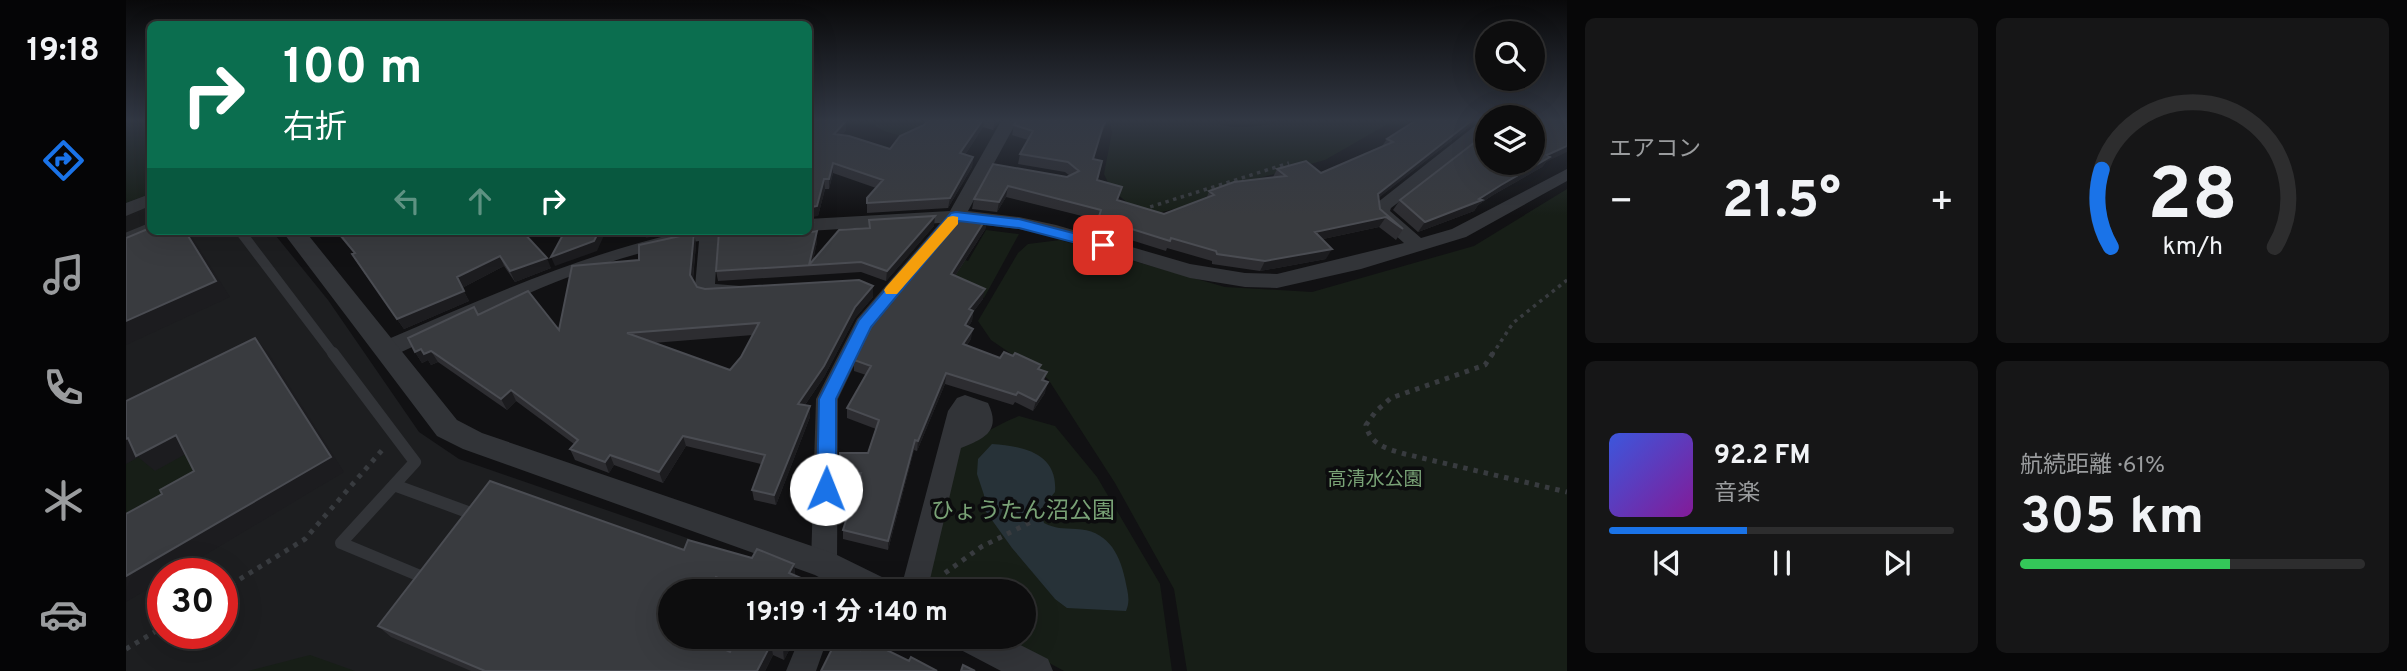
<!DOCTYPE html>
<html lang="ja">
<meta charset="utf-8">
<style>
:root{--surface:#0d0d0e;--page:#161617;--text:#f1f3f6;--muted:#9a9c9e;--line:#2d2d2e;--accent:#1a73e8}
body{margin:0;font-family:Overpass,"Noto Sans JP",sans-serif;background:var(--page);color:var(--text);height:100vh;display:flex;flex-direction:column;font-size:26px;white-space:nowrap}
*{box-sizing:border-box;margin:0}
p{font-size:23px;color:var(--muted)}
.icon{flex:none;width:38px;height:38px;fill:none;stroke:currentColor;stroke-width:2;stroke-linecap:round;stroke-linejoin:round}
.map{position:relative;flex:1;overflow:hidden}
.panel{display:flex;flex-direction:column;gap:18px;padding:18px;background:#070708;width:840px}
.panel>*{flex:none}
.banner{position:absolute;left:21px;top:21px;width:665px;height:214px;border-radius:10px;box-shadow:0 7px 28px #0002,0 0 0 2px var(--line);background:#0b6e4f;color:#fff;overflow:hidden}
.controls{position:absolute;left:1349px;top:21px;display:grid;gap:14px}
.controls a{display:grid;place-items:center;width:70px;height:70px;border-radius:50%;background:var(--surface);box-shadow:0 7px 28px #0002,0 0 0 2px var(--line);font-size:35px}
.speed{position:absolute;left:21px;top:558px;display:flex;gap:14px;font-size:35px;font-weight:700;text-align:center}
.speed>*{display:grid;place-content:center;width:91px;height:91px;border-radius:50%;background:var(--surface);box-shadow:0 7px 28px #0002,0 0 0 2px var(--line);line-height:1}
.speed .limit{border:10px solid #d22;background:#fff;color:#111}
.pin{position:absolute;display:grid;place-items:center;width:60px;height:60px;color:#fff;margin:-30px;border-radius:14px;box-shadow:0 4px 10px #0006}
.me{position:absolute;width:77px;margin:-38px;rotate:1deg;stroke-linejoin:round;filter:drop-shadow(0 0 5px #0008)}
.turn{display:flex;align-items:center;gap:24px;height:147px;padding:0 21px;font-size:32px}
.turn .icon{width:91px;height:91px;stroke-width:2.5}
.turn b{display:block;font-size:49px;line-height:60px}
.lanes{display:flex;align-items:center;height:66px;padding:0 21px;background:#0003;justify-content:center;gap:35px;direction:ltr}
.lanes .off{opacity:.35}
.big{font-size:52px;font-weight:700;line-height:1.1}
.panel .card{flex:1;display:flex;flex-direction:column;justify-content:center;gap:10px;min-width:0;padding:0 24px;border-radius:10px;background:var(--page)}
.panel .dial{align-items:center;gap:0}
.dial svg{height:182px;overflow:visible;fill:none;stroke:var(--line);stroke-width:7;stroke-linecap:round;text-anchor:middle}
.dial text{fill:var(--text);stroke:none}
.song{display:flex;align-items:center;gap:21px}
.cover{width:84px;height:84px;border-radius:10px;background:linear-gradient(135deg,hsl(230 70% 55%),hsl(290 70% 35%))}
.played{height:7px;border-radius:4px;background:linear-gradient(90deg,var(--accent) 40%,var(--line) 40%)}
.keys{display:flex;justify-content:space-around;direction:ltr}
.heat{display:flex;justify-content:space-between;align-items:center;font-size:38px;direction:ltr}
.charge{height:10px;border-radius:5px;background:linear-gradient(90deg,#34c759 61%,var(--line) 0)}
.panel .tiles{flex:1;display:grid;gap:18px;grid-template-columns:repeat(2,1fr)}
.trip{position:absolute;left:532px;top:579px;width:378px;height:70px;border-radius:35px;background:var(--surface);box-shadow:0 7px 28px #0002,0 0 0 2px var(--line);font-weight:700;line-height:70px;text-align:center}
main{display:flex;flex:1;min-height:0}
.menu{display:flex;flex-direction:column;width:126px;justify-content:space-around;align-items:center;background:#050506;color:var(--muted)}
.menu .icon{width:49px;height:49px}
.menu .on{color:var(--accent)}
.menu b{font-size:32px;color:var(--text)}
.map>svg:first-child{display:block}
.built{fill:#1d1e20;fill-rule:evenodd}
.green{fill:#171e17}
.water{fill:#273238}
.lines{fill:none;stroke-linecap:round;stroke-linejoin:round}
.path-far1{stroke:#383b3f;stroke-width:3.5;stroke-dasharray:3.5 4.5;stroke-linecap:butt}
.path{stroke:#383b3f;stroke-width:5;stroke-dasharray:4.5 6;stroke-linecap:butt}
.service-far1{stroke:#323438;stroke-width:10}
.service{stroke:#323438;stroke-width:12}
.minor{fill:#323438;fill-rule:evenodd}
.tertiary{fill:#323438;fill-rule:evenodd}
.wall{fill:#2d2d31;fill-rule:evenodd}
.shaded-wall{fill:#1c1c1f}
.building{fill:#393b3f;stroke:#4a4c52;stroke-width:2;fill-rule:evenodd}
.route{fill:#1a73e8;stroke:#114b97;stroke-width:2}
.slow{fill:#f59e0b}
.labels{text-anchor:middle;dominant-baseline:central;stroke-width:7;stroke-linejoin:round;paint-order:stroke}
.park-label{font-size:19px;fill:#79a276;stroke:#0c0c0e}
.near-park-label{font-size:23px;fill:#79a276;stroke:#0c0c0e}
</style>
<main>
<nav class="menu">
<b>19:18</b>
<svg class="icon on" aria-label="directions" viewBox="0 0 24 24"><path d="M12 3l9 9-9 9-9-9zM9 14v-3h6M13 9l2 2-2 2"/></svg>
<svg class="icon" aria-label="music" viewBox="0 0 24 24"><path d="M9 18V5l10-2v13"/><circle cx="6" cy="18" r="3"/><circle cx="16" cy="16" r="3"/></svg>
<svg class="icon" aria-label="phone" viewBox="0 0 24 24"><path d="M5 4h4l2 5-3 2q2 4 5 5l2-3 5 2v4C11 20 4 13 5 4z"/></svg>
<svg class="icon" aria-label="climate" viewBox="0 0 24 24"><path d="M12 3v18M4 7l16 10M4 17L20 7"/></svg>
<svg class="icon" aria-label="car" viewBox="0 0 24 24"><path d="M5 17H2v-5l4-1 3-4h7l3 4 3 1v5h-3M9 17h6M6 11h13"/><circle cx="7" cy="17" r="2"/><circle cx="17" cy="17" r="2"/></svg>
</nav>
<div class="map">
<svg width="1441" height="671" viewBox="0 0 1441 671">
<rect width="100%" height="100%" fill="#111113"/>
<path class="built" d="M0,121H24V231H146L202,300L293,432L333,459L564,539L494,671H0ZM37,574H96V634H37Z"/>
<path class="green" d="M0,121H24V194L0,203Z
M741,121H808L778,137L758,131Z
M984,121H1085C1118,134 1135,123 1167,121C1200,119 1234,121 1267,121L1199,160L1101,187L1060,206L1024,215L1003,204L985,189L978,174L986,132Z
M1441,189V671H1061L1048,589L989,483L922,379L865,340L852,321L892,253L902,244L934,240L1099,287L1186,292L1348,246Z
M860,230L893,234L858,298L792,269L808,249L842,261Z
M893,416L929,426L971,477L1034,584L1046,671H938L875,637H898V592H798L828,449C851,439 869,425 893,416Z
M67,450L85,486L0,540V464L20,453Z
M184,655L229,671H122Z"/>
<path class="water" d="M866,444C897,446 932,453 929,492L914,510L918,523C930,529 936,528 950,529C980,530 993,551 999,579C1001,590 1005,600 1000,611L941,608L929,599L886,548L858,509V495L851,474L852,459Z"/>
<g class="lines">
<path class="path-far1" d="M1019,213L1024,207L1163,163
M1366,355L1387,323L1441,280"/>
<path class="path" d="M1367,353L1359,365L1265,398L1250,411L1240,425C1244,445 1262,449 1279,454L1441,492
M819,573L855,547L921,514
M96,590L179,539L257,449
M0,649L37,627"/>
<path class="service-far1" d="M114,231L208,355
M0,238L24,228"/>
<path class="service" d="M207,353L289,462L215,543L299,578L301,575
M268,485L347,514L345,517"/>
<path class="minor" d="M875,121H891L842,211L893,217L930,225L1064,264L1119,273L1151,274L1278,243L1249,217L1247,206L1355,121H1362V133L1354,140L1265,208L1264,211L1295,238L1326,229L1441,169V181L1340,237L1235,269L1151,288L1119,287L1064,278L927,236L893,229L835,222L746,328L712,399L711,564L707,573L698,576L689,573L685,564L690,399L731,319L814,223L682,231V219L824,211Z
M24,194V206L0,216V203Z
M560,231H615L613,235L592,239L589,284L615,286L618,291L615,296H574L569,287L573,241C466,256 366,311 269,355L261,357L253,355L250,349L253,343C354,300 452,255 560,231Z
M839,395L862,403C876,432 857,439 835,448L801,592H774L822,411L831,398Z
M674,637H702L690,671H660Z"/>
<path class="tertiary" d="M156,231H179L331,420L356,433L709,554L764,581L769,592H720L689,575L337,449L311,436Z
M829,637H879L922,659L927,671H875L833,649Z"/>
</g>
<path class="wall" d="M801,121H873L867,130L857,127L839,155L847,157L846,167L822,208L741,213V198L750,188L707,173L703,189H699L692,216L682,127L720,130L716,135L764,149L798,125Z
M891,121H982L974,136L967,159L971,180L992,200L1038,214L1081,197L1083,191L1147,177L1151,169L1195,173L1256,146L1261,139L1289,121H1347L1343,127L1252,198L1254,209L1277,229L1270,240L1253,227L1197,239L1200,259L1134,271L1086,264V261L1041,248L1040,251L989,235L988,238L968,233L972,220L880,197L871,212L846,209L848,199L867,164L941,177L944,176L939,172L892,164L894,154L902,140L886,135L888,125Z
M1420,162L1416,167L1367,195L1352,205L1348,211L1292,232L1267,210L1274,200Z
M743,220L808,226L760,281L735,272L592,281L590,271L687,232L691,231V242L687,260L743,228Z
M860,228L829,276L857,299L847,312L846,321L842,327L845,339L841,345L874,358L887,356L915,365L913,369L921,372L918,381L919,393L907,411L889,402L887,405L819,384L791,451L788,450L762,550L717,539V530L732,483H714V453H742L750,429L721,418V408L740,375L728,371V360Z
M209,231H396L425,268L389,282L378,266L336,288L343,301L278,329L232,264L226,254L228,253Z
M568,233L570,244L567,280L571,287L579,289L747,297L729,318L698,377L679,405L684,417L650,505L628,500L626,490L635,464L560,446L537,483L488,465L483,473L449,460L444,449L448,444L390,401L381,410L312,362L305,365L302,360L296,363L289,352L352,315L433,330L513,260ZM627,335L615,357L604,370L527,343Z
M558,550L668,564L669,575L690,592H600L594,589L544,637L604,652L670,637L658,660L647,655L639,671H345L265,637L252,626Z"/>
<path class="shaded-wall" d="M720,121V130L708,144V134Z
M856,121H858L857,127L833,164L834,153Z
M869,121H873L867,130Z
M980,121H982L980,125L974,136L977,126Z
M1345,121H1347L1343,127L1245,204L1252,194Z
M1441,146V152L1420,162L1416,167L1367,195L1352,205L1348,211L1292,232L1299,222L1353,199L1421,155Z
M847,157L846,167L822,208L824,198Z
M707,163V173L703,189V179Z
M698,179L699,189L692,216L682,218V208Z
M882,186L880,197L871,212L873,202Z
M809,216L808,226L760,281L761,271Z
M861,217L860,228L823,285L825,274Z
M1260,217L1253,227L1183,242L1189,232Z
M59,231H61L64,234L104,297L0,345V321Z
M473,231H480L471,251L429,266L425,257Z
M518,231H550L520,238Z
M691,231V242L686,265H683Z
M568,233L570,244L566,287L564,275Z
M1206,249L1200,259L1134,271L1139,261Z
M374,256L378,266L336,288L331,277Z
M421,258L425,268L389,282L384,271Z
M747,286V297L729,318L698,377L672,415V404L729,307Z
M859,289L857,299L847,312L846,321L837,336L843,309Z
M338,291L343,301L278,329L271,319Z
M847,329L845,339L835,354L837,344Z
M129,338L143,354L218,472L47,574H37V580L0,602V576L205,457Z
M295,349L305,351L312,362L305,365L302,360L296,363L289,352Z
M820,373L819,384L791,451L792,441Z
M922,382L919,393L907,411L910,401Z
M385,390L390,401L381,410L375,399Z
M684,406V417L650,505L648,495Z
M50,435L67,450L29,471L12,457L0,464V439Z
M557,436L560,446L537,483L533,472Z
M789,440L788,450L762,550V541Z
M484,455L488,465L483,473L479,462Z
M668,564L669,576L663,573Z
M590,577L594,589L592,592H584Z
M663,637H670L658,660L657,650Z
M645,644L647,655L639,671H631Z"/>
<path class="building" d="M689,121H720L708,134L723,136L764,149L774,136L798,125L801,121H856L834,153L847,157L824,198L741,203V198L757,180L707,163L703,179H698L691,206L682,208V127Z
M891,121H980L977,126L967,159L976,161L971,180L996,187L991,200L1038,214L1088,195L1083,191L1108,182L1160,176L1151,169L1180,161L1195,173L1267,142L1261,139L1289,121H1345L1252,194L1254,209L1277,229L1260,217L1189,232L1206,249L1139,261L1091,254L1090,251L1045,238L1044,241L993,225L992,228L971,223L975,210L882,186L873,202L848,199L867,164L941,177L953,171L942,162L894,154L907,131L888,125Z
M1407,121H1441V146L1421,155L1424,157L1375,185L1353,199L1356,200L1299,222L1274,200L1362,132V163H1407Z
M838,214L861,217L825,274L859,289L843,309L847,311L839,325L847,329L837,344L874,358L878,352L887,356L889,353L915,365L912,369L921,372L916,380L922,382L910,401L892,392L890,395L820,373L792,441L789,440L762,541L717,530L735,473H714V453H742L753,420L721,408L745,366L728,360L749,319Z
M809,216L761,271L735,262L590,271L593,231H682V223H687L685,232L691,231L683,265L713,230L744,228L743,220Z
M24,228V231H59L90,281L0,321V238Z
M211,231H396L421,258L384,271L374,256L331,277L338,291L271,319L226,254L229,253Z
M439,231H473L468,241L425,257Z
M568,233L564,275L571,287L579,289L733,280L747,286L729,307L698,366L672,404L684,406L648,495L626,490L639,455L557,436L533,472L484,455L479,462L444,449L452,440L385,390L375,399L305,351L298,354L295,349L289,352L282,338L348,307L352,315L402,291L433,330L446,266L513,260V245ZM633,323L615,357L604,370L501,333Z
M129,338L205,457L0,576V514L36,494L34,490L68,471L50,435L10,456L2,438L0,439V401Z
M364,481L558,550L562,540L626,558L631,549L668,564L663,573L689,584L685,592H625L590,577L584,592H544V637H573L604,652L611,637H663L657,650L645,644L631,671H359L252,626Z
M711,639L734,650L738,639L783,661L785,657L811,671H695Z
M837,665L849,671H835Z"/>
<linearGradient id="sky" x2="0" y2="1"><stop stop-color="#09090a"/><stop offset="0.56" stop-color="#323844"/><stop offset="1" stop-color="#323844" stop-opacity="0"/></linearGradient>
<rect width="1441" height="215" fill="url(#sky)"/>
<path class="route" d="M830,212L893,219L982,242L985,245L977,250L893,228L833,221L745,327L710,399V489L707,495L700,497L694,495L691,489L693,399L733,320L825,213Z"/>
<path class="slow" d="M827,216L832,217V224L771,294H760L758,290L760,287L822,217Z"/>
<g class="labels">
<g class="park-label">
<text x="1249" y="480">高清水公園</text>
</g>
<g class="near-park-label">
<text x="897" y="512">ひょうたん沼公園</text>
</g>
</g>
</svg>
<div class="controls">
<a><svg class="icon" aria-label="search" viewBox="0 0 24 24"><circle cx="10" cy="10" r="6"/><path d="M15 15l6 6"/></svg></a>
<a><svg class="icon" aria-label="layers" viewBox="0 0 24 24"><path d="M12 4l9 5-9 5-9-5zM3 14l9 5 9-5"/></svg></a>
</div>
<div class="speed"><div class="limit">30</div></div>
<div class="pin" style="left:977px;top:245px;background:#d93025"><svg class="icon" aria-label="arrive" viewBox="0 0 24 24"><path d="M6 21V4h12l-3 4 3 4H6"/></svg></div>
<svg class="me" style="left:700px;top:489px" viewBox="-20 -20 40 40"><circle r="19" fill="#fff"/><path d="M0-13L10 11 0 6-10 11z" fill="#1a73e8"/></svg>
<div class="trip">19:19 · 1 分 · 140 m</div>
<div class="banner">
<div class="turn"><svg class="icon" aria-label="right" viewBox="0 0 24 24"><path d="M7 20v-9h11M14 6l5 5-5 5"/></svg><div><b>100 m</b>右折</div></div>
<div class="lanes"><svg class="icon off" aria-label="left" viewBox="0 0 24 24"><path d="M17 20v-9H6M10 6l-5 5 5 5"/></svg><svg class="icon off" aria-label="ahead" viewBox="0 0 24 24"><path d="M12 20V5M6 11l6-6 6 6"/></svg><svg class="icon" aria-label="right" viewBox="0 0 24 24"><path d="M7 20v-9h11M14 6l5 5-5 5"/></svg></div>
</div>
</div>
<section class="panel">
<div class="tiles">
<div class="card"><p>エアコン</p>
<div class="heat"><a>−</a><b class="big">21.5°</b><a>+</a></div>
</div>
<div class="card dial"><svg viewBox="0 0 100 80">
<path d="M14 69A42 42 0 1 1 86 69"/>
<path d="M14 69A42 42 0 0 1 10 35" stroke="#1a73e8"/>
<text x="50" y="56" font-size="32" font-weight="700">28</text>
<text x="50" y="72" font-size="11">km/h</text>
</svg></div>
<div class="card">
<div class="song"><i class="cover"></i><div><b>92.2 FM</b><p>音楽</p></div></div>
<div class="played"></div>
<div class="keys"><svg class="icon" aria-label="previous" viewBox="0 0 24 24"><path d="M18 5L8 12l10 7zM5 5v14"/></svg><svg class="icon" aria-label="pause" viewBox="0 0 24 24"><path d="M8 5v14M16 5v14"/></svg><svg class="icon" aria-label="next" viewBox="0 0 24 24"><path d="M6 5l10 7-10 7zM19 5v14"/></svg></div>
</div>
<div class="card"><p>航続距離 · 61%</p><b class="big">305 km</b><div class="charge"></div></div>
</div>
</section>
</main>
